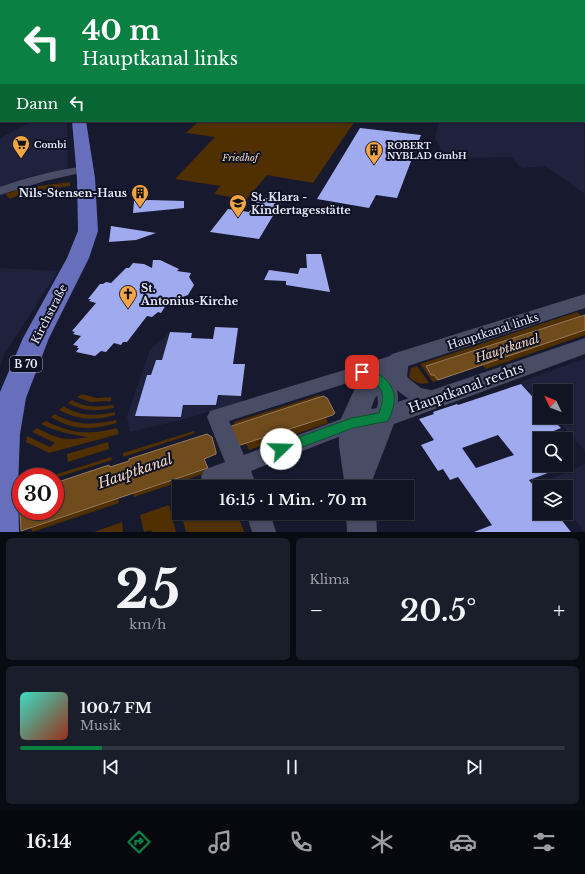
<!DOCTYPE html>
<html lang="de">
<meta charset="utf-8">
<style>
:root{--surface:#111422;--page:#1a1d2a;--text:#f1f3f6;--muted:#9c9ea5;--line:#303340;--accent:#0b8043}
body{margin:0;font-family:"Libre Baskerville",serif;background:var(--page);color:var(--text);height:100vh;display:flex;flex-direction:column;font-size:15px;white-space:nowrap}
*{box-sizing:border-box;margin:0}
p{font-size:13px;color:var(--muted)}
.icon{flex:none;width:22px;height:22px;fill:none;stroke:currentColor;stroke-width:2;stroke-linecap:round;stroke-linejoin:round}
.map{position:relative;height:532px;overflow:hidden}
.drawer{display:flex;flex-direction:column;gap:6px;padding:6px;background:#090b13;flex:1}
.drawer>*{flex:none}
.hud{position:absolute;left:0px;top:0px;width:585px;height:122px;box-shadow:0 1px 3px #0004,0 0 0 1px var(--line);background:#0b8043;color:#fff;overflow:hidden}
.needle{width:26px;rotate:313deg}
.tools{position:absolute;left:533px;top:384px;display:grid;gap:8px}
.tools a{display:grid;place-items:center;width:40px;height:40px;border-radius:0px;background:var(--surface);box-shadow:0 1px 3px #0004,0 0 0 1px var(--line);font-size:20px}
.speed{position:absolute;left:12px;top:468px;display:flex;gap:8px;font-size:20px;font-weight:700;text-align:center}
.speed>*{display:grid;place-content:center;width:52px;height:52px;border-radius:50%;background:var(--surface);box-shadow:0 1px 3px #0004,0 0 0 1px var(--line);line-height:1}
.speed .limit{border:6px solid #d22;background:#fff;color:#111}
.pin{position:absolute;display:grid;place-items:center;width:34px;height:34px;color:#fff;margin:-17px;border-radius:8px;box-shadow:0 2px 6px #0006}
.me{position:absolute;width:44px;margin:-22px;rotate:69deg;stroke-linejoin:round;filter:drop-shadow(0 0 3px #0008)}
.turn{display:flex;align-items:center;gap:14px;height:84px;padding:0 16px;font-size:18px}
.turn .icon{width:52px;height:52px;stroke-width:2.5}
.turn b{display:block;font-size:28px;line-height:34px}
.then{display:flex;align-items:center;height:38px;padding:0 16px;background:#0003;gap:8px;font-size:15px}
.big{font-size:30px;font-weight:600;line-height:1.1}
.drawer .card{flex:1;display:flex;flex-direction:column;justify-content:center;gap:6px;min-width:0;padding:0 14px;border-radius:6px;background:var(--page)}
.drawer .dial{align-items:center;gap:0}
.dial b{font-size:52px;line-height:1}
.song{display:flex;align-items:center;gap:12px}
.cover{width:48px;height:48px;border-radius:6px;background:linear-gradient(135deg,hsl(170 70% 55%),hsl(10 70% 35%))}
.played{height:4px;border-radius:2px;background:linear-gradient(90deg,var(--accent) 15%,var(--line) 15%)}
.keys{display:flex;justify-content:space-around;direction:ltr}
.heat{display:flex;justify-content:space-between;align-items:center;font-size:22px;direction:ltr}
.drawer .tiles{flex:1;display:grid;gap:6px;grid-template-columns:1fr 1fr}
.card:last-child{grid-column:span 2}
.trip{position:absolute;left:172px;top:480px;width:242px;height:40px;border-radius:0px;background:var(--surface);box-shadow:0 1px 3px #0004,0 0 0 1px var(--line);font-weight:600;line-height:40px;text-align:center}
.menu{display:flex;height:64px;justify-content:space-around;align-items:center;background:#07080e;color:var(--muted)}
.menu .icon{width:28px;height:28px}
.menu .selected{color:var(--accent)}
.menu b{font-size:18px;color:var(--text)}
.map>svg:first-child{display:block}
.built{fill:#1f223c}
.green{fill:#502f00}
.water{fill:#704b1c;stroke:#947b5e}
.building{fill:#a0abef;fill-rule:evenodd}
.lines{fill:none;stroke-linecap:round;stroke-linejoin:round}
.minor{fill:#484c64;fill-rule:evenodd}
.tertiary{fill:#484c64;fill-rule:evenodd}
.primary{fill:#676fbd;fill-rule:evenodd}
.route{fill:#0b8043;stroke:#07532c}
.labels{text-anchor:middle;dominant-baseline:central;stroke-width:4;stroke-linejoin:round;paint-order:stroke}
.far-poi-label{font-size:9px;font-weight:bold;fill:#e8eaf9;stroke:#0e1124;text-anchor:start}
.far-park-label{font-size:9px;font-style:italic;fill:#faddbe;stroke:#0e1124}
.shield{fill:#0e1124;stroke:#a7a9b9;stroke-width:1}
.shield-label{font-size:10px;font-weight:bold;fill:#e8eaf9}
.poi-label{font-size:11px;font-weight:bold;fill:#e8eaf9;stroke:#0e1124;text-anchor:start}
.street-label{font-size:11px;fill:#e8eaf9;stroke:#0e1124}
.water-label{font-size:12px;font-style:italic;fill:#f7dabb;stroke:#0e1124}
.near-street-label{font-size:13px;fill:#e8eaf9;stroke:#0e1124}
.near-water-label{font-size:14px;font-style:italic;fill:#f7dabb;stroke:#0e1124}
</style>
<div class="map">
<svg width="585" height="532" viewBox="0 0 585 532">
<rect width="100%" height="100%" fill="#171a2e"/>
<path class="built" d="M169,0H442L443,1H165Z
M584,114L585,194L545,166L522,168L511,157L447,159L435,138L439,121H584Z
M32,121H67L68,167L61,170L35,175L0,188V138Z
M0,268L58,271L5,353L0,365Z
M170,332L162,360H155L151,375H147L135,417L182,418L184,405L217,406L219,396H242L241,402L181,420L130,432L127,416L150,350Z
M585,358V451L555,417H566V391H540V402L521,382Z
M585,464V532L566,510V487H546L542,483Z"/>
<path class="green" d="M199,121H355L313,183L267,175L246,200L214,194L220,186L175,179L215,137L186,133Z
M70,182V186L26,192L10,199L5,194L24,188Z
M577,312L585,319V335L486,369L482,365L433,382L420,364Z
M417,366L429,383C421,385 415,383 409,377L411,368Z
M82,394L97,398L111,397V401L90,402L77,397Z
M319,395L321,397L323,396L327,398L335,413L333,415L326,418L328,423L249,450L246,444L241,446L229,427L235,424L234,422Z
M72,400C85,408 99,407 113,405L114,408C97,411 84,412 68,403Z
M64,406C79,417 97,416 115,412V415C95,421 77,420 59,410Z
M55,414C75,426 93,425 116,420L117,423C91,430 74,431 51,417Z
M46,421C71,434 90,435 117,428L119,434L49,453L26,442L27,436L50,447L55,443L32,432L37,428C56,438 66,442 87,437C71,434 57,432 41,424Z
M194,431L195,433L123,457V453Z
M108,442L109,449L68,462L67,454Z
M111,457L112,460L55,478V477H48Z
M208,468L209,472L134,497L133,493Z
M118,498L119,503L32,532L31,528Z
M169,505L176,532H152L151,530L144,532L140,515Z
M181,513H237L244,532H186Z
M122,522L123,532H94Z"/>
<path class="water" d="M585,315V330L438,380L434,375H431L426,366Z
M323,396L327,398L335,413L333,415L237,446L229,427Z
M207,434L212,437L216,452V454L204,459L208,468L21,531L19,494L21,493V511H55V483L109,465L110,467L129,461V459Z"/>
<path class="building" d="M360,128L421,135L397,198L376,195L369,208L317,199Z
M259,198L283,199L259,239L210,232L228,209L249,212Z
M149,200L184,201V208L133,213L134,201Z
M111,226L156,233L136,240L109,242Z
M306,254H321L330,292L286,285V281L264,280L269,270L298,274L300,268H307Z
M153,260H160L179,269L177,271L191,273L189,277L194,285L188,295L168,302L161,313L158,312L152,317L147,316L127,342H123L121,345L114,343L106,352L101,351L95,356L76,352L79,348H77L78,346L73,345L81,336L73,334L75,332L72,331L96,303L89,301L91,299H88L100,284H103L106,282L111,283L126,268H129L133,263L144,264L152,268Z
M215,327L238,328L233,364H245L241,396L218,395L216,405H183L181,417L135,416L147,375H151L156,360H162L170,332L192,333L191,338L213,339Z
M521,384L540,405V417H550L561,428L551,432L558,439H540V465L567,466L529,480L540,494V513H556L571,532H474L492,525L458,477L450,480L443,469L438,471L421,445L434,440L419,419L434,414L433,412L457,404L458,405ZM498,435L514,455L476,468L462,448Z"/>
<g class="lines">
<path class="minor" d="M465,0H471L472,1H466Z
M517,0H524L525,1H518Z
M575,0H585V3L584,1Z
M584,20H585V24H584Z
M0,25H1V29H0Z
M0,60H1V64H0Z
M584,85L585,86V92L584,91Z
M0,99H1V105H0Z
M85,166L89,167L91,169L89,171L45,181L0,195V187C28,177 56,170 85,166Z
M400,353L406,355L409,360L407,376L408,378L421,388L445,393L448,398L445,403C430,408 408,401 397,390C400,401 396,413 391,423L384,425L377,423L374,417L378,403L377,390L363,378L229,421L244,455L352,415L359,417L362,423L359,429L251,471L257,487H235L232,479L212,487L204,484L201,477L204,470L225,462L207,417L210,411ZM389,370L388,376L382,372Z
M246,513H270L276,532H252Z"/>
<path class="tertiary" d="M585,294V308L408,366L375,398L371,409L383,407L585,338V354L394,424L372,481L373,487H345L339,446V423L356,386L392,354Z
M346,513H376L377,532H347Z"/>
<path class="primary" d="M63,0H71V1H63Z
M72,121H86L95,178L98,231L89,258L49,338L26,398L20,434L18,487L19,532H0V392L23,338L67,258L78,231L77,178Z"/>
</g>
<path class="route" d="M362,367C390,376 403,392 388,421L353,428L281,455L277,453L275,449L277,445L352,418L379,413C385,396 385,387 367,379C363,377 359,376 357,372L358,369Z"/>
<defs>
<symbol id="supermarket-pin" viewBox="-11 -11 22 30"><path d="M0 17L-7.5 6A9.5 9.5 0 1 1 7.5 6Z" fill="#f2a542" stroke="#0e1124"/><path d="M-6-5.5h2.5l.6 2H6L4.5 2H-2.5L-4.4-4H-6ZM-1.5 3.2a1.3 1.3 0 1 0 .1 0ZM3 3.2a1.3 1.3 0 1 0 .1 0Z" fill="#111"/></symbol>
<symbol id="building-pin" viewBox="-11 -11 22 30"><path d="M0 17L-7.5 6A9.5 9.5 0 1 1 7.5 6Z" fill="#f2a542" stroke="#0e1124"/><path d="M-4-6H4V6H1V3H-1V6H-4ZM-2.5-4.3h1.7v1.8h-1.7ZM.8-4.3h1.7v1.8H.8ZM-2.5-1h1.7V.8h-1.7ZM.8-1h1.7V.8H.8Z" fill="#111"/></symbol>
<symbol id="school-pin" viewBox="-11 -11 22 30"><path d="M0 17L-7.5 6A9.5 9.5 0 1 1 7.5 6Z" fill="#f2a542" stroke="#0e1124"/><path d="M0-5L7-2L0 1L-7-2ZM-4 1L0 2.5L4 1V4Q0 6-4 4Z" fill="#111"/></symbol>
<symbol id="church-pin" viewBox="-11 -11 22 30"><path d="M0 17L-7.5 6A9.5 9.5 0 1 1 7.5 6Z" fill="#f2a542" stroke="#0e1124"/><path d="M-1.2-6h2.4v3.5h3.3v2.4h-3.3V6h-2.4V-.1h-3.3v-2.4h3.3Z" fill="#111"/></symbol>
</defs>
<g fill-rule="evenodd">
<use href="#supermarket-pin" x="11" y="134" width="20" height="27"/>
<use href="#building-pin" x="364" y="140" width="20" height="27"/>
<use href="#building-pin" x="130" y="183" width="20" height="27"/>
<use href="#school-pin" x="228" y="193" width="20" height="27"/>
<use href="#church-pin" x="118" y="284" width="20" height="27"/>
</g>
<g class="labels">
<g class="far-poi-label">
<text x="34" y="144">Combi</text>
<text x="387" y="145">ROBERT<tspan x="387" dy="10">NYBLAD GmbH</tspan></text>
</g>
<g class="far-park-label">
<text x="240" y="157">Friedhof</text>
</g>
<rect class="shield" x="10" y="356" width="32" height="16" rx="3"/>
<g class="shield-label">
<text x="26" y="364">B 70</text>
</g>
<g class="poi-label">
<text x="127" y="193" text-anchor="end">Nils-Stensen-Haus</text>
<text x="251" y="197">St. Klara -<tspan x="251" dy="13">Kindertagesstätte</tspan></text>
<text x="141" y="288">St.<tspan x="141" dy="13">Antonius-Kirche</tspan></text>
</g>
<g class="street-label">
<text transform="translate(49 314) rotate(-63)">Kirchstraße</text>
<text transform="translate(493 331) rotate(-18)">Hauptkanal links</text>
</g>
<g class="water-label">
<text transform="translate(507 348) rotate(-18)">Hauptkanal</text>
</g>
<g class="near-street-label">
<text transform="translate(466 388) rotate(-20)">Hauptkanal rechts</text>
</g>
<g class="near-water-label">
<text transform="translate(135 471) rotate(-19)">Hauptkanal</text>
</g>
</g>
</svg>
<div class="tools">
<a><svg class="needle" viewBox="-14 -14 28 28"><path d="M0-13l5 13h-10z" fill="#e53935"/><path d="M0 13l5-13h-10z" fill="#9c9ea5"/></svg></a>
<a><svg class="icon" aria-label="search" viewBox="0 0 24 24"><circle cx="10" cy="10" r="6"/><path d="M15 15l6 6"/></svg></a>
<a><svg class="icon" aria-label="layers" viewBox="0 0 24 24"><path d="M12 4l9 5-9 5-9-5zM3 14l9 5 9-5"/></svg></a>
</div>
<div class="speed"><div class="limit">30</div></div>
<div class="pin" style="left:362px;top:372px;background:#d93025"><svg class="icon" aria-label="arrive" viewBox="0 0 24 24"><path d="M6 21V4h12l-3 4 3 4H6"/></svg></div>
<svg class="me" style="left:281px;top:449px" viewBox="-20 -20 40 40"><circle r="19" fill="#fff"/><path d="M0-13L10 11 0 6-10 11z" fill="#0b8043"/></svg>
<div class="trip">16:15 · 1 Min. · 70 m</div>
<div class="hud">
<div class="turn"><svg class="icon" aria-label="left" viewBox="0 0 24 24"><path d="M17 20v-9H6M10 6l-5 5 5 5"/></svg><div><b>40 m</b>Hauptkanal links</div></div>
<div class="then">Dann<svg class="icon" aria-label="left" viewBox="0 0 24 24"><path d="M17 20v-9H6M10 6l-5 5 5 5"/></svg></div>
</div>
</div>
<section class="drawer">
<div class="tiles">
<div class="card dial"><b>25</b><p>km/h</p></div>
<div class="card"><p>Klima</p>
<div class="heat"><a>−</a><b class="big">20.5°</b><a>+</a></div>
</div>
<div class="card">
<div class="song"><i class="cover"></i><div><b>100.7 FM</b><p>Musik</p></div></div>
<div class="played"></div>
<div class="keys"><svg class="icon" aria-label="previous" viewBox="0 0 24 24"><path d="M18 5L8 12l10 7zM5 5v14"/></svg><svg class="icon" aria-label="pause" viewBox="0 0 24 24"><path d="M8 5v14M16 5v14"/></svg><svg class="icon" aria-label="next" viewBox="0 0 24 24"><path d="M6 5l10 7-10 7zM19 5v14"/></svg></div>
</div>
</div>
</section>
<nav class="menu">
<b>16:14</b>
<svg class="icon selected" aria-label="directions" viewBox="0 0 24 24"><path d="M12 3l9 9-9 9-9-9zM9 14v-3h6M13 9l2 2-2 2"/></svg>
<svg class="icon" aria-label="music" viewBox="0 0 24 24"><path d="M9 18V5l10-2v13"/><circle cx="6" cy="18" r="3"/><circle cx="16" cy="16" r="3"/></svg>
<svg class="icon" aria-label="phone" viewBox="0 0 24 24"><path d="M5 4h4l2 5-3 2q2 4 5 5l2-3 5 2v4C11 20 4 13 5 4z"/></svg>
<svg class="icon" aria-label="climate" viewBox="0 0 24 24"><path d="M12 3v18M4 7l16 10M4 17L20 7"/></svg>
<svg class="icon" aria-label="car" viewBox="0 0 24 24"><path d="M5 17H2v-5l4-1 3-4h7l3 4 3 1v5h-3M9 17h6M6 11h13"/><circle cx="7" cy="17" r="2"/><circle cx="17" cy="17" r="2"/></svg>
<svg class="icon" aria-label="filters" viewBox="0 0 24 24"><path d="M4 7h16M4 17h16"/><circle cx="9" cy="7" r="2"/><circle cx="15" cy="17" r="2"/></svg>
</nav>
